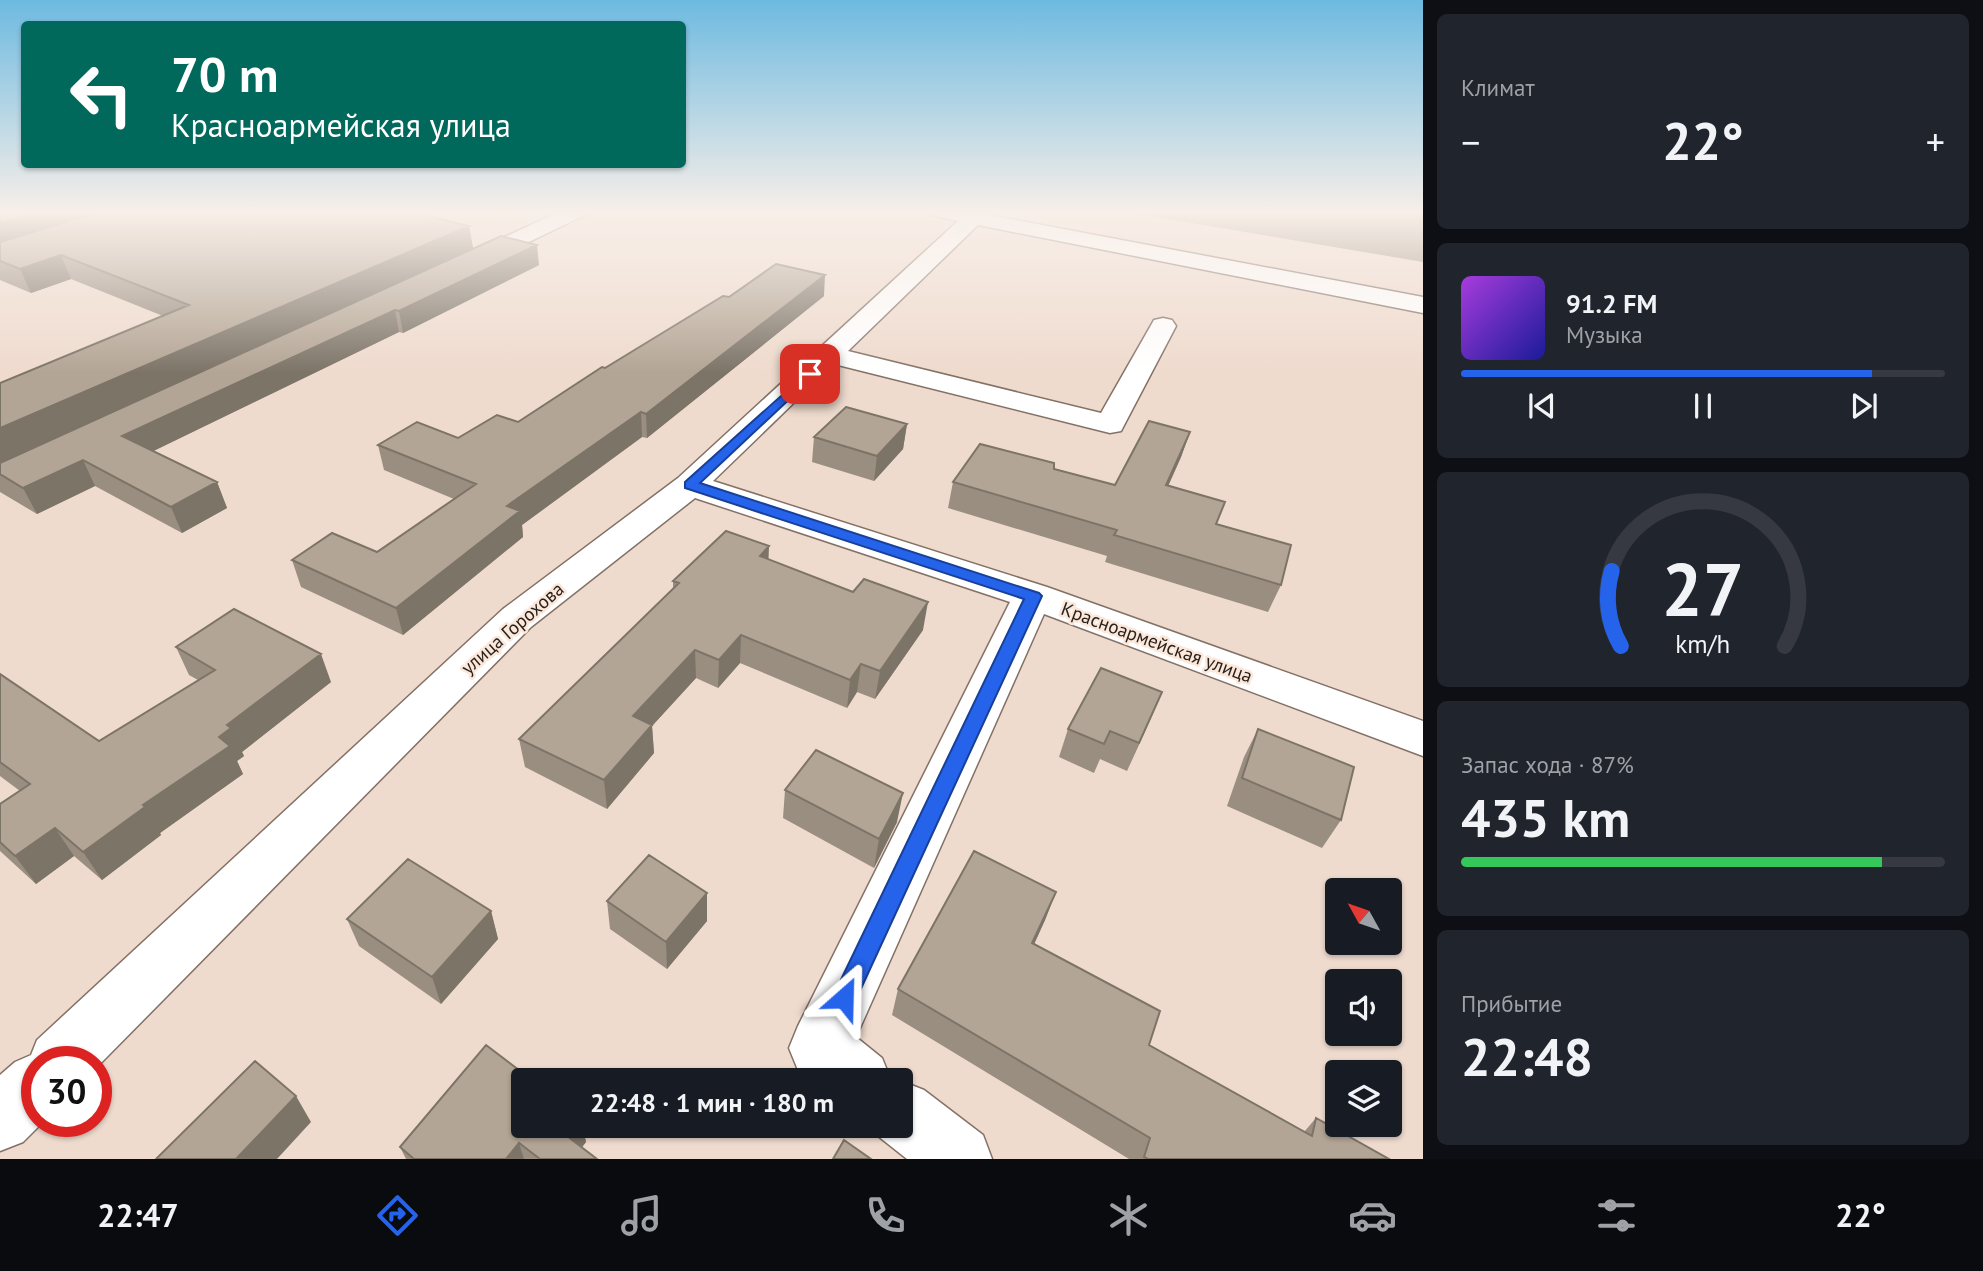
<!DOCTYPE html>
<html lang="ru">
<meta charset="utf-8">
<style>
:root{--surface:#171b24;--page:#20242c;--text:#f1f3f6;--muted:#9ea1a6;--line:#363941;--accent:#2563eb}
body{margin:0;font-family:"PT Sans",sans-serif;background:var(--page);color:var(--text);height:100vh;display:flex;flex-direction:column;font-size:26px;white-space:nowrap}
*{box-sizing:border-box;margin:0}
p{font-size:23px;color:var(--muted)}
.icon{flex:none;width:38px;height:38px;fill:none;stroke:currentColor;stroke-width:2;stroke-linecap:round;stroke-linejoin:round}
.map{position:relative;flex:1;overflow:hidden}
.sheet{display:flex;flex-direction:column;gap:14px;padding:14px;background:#0d0f14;width:560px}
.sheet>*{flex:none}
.top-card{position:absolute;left:21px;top:21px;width:665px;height:147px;border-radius:7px;box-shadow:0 2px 5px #0004;background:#00695c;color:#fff;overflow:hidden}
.needle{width:46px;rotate:310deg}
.fabs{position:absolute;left:1325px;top:878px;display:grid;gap:14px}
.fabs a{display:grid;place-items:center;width:77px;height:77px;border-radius:7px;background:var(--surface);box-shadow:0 2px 5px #0004;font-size:35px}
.speed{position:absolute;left:21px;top:1046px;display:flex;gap:14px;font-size:35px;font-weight:700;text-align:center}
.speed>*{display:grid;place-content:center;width:91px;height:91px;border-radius:50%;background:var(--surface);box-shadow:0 2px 5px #0004;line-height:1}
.speed .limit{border:10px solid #d22;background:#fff;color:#111}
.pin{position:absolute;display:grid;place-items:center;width:60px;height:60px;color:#fff;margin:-30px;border-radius:14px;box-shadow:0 4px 10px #0006}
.me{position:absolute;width:77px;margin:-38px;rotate:25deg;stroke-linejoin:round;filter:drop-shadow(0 0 5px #0008)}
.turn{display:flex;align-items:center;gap:24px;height:147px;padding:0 35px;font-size:32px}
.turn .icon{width:91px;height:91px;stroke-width:2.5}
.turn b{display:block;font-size:49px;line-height:60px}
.big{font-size:52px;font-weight:700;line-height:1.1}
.sheet .widget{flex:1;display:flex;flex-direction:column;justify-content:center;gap:10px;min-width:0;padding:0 24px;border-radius:10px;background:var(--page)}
.sheet .dial{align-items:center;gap:0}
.dial svg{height:182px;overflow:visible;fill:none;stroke:var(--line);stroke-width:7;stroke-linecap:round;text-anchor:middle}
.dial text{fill:var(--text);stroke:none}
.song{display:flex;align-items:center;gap:21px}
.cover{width:84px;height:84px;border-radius:10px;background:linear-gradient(135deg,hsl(280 70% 55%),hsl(240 70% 35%))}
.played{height:7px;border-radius:4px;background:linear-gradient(90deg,var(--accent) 85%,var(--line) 85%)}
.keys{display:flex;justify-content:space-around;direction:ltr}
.heat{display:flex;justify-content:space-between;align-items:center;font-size:38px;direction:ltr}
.charge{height:10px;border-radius:5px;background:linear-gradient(90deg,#34c759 87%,var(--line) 0)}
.trip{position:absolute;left:511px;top:1068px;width:402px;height:70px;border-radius:7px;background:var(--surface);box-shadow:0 2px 5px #0004;font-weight:700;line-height:70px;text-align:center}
.menu{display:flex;height:112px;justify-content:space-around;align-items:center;background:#090b0e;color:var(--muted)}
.menu .icon{width:49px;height:49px}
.menu .selected{color:var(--accent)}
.menu b{font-size:32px;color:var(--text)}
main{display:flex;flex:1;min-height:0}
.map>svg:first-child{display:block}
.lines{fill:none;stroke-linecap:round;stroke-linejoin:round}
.minor-casing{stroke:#837166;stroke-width:3}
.minor{fill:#fff;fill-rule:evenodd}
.wall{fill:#9a8e80}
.shaded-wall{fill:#7d7468}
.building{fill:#b3a595;stroke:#7d7468;stroke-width:2}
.route{fill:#2563eb;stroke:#184099;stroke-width:2}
.labels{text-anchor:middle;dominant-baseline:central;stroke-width:5;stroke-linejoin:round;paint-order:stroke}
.street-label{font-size:19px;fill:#261f1a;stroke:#fce8db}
</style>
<main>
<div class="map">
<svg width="1423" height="1159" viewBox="0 0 1423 1159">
<rect width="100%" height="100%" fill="#efdbce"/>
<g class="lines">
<defs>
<path id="minor" d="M561,211H588L585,215L477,267H461L457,262L461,257Z
M927,211H991L989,215L1423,297V313L978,225L848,351L1101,413L1154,320L1163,318L1172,320L1176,326L1121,431L1110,433L834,364L713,481L1047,587L1423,721V756L1044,614L856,1037L882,1058L891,1080H811L798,1070L789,1048L798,1026L1010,602L695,498L531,627L96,1068V1062H37V1122H43L23,1142L0,1151V1075L15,1062L31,1055L37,1040L503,609L678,478L958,221L930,215Z
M901,1081L924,1090L983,1135L992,1159H907L878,1136L874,1125H901Z"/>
</defs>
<use href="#minor" class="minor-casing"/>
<use href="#minor" class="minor"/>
</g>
<path class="wall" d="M0,211L469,226L473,248L174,384L501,236L539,265L403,333L399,332L153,451L217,482L227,508L182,533L95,486L37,514L0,492V383L163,316L71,279L31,293L0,280Z
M1121,211H1423V262Z
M824,296L647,438L642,437L522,525L523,537L403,635L301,587L292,560L377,552L454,499L384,470L378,445L458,438L518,422L605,368L729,297Z
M907,424L903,449L874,481L812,462L814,437Z
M1190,432L1181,457L1168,486L1216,524L1281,585L1268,612L1105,562L1107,556L948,508L953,482L1054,469L1115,485Z
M768,559L923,630L875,699L857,692L847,708L740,663L718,688L696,678L652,726L654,753L607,809L525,767L519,739L673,588V581Z
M176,647L331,682L242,752L244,756L237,761L243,774L160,833L161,835L102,880L74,856L36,884L0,851V804L20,791L0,776V674L99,741L198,680L189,675Z
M1162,692L1127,771L1100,759L1094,773L1059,757L1068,729Z
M1258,729L1341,820L1322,848L1227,806L1244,757Z
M785,790L897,822L874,868L783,818Z
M1056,892L1045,920L1034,944L1149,1045L1304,1132L1316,1118L1389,1159H1129L892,1015L898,989Z
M607,901L707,921L667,969L610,929Z
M491,911L498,939L441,1004L359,946L347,919Z
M523,1125H582L586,1142L582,1147L597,1159H406L400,1147Z"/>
<path class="shaded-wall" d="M42,211H121L0,249V223Z
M469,226L473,248L0,463V428Z
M537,245L539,265L403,333L399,311Z
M61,255L71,279L31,293L20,269Z
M825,275L824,296L647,438L646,414Z
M395,310L399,332L133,461L122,436Z
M641,412L642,437L522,525L523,537L403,635L396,608L507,506Z
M907,424L903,449L874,481L877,456Z
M1190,432L1181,457L1157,511L1166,485Z
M83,460L95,486L37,514L23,488Z
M217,482L227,508L182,533L171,507Z
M769,546L768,573L760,556Z
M928,602L923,630L875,699L880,671Z
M741,635L740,663L718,688L719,660Z
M695,650L696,678L652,726L654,753L607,809L604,780L633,716Z
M321,654L331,682L242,752L244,756L237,761L243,774L160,833L161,835L102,880L83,852L143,805L219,737L227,725Z
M861,664L857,692L847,708L850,680Z
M1162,692L1150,720L1127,771L1139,743Z
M903,793L897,822L874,868L879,839Z
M55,828L74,856L36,884L15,856Z
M1056,892L1045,920L1022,971L1032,943Z
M707,893V921L667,969L666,942Z
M491,911L498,939L441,1004L432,977Z
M296,1096L311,1122L277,1159H236Z
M574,1125H582L586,1142L573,1159L567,1136Z
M519,1143L524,1159H506Z"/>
<path class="building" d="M0,211H42L0,223Z
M102,211H409L469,226L0,428V383L189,305L61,255L20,269L0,261V242Z
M501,236L537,245L399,311L395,310L122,436L217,482L171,507L83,460L23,488L0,474V463Z
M776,264L825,275L646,414L641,412L507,506L520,511L396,608L292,560L332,533L377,552L476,484L378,445L417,422L458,438L497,415L518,422L602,367L605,368L723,296L729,297Z
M846,407L907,424L877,456L814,437Z
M1149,421L1190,432L1166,485L1225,502L1216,524L1291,545L1281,585L1114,535L1117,530L953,482L980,444L1054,463V469L1115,485Z
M726,531L769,546L760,556L853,592L864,579L928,602L880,671L861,664L850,680L741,635L719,660L695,650L633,716L652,725L604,780L519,739L679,583L673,581Z
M234,609L321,654L227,725L231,728L219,737L230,746L143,805L145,807L83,852L55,828L15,856L0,842V804L30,784L0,762V674L99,741L215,670L176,647Z
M1101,668L1162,692L1139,743L1110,731L1104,744L1068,729Z
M1258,729L1354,767L1341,820L1242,778Z
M816,750L903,793L879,839L785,790Z
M974,851L1056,892L1032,943L1160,1011L1149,1045L1312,1136L1316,1118L1389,1159H1148L1144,1157L1150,1138L898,989Z
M649,855L707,893L666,942L607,901Z
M408,859L491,911L432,977L347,919Z
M486,1045L532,1080H523V1125H574L567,1136L597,1159H540L519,1143L506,1159H414L400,1147Z
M255,1061L296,1096L236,1159H156Z
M844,1140L871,1159H833Z"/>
<linearGradient id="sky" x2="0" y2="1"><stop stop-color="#6dbae0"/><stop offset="0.57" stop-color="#f8efe9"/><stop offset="1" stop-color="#f8efe9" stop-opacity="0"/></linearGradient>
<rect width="1423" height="373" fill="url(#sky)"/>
<path class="route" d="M810,370L814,371V376L700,483L1039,593L1042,596L853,1006L844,1010L836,1006L832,998L836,990L1024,599L685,488V482Z"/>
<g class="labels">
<g class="street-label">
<text transform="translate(512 628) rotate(-41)">улица Горохова</text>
<text transform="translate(1157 642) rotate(20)">Красноармейская улица</text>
</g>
</g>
</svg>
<div class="fabs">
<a><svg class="needle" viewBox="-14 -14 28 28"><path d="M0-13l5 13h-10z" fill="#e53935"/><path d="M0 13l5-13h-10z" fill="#9ea1a6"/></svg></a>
<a><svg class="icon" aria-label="sound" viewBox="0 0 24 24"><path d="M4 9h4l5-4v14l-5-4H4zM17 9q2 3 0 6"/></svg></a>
<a><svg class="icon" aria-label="layers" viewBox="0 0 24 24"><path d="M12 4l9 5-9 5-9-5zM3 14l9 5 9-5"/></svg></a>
</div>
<div class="speed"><div class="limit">30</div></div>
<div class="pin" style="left:810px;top:374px;background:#d93025"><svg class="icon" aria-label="arrive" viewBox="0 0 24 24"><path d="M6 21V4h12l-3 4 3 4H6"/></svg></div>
<svg class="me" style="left:844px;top:998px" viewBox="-20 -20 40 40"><path d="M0-17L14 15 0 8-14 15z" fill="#2563eb" stroke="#fff" stroke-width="4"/></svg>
<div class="trip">22:48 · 1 мин · 180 m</div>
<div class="top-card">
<div class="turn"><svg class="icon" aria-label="left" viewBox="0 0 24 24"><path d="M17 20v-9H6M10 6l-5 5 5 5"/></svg><div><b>70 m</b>Красноармейская улица</div></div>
</div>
</div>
<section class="sheet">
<div class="widget"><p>Климат</p>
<div class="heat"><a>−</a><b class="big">22°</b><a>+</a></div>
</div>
<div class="widget">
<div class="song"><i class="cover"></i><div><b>91.2 FM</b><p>Музыка</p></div></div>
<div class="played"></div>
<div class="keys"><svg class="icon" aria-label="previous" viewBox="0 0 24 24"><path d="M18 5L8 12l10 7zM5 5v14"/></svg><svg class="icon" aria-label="pause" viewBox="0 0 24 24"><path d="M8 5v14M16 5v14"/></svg><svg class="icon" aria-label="next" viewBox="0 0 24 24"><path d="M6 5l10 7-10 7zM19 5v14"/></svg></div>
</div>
<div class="widget dial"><svg viewBox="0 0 100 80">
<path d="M14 69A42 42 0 1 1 86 69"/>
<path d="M14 69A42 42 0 0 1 10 36" stroke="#2563eb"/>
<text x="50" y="56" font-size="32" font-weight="700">27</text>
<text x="50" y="72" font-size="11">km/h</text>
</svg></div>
<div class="widget"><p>Запас хода · 87%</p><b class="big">435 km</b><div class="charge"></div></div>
<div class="widget"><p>Прибытие</p><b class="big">22:48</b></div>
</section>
</main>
<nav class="menu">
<b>22:47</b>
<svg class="icon selected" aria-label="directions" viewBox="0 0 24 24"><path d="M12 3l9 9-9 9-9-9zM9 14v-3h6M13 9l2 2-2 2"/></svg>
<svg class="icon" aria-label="music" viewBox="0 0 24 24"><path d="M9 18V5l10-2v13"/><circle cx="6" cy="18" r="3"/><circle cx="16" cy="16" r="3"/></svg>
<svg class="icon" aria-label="phone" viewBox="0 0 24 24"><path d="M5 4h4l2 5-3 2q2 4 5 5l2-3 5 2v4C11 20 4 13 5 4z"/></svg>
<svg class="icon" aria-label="climate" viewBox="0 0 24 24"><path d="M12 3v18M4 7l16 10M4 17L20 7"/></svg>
<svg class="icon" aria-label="car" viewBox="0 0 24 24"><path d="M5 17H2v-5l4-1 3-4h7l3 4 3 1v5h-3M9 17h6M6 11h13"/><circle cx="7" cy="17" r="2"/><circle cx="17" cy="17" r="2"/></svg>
<svg class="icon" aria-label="filters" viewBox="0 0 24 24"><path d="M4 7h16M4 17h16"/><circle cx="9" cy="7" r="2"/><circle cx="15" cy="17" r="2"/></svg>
<b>22°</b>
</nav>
